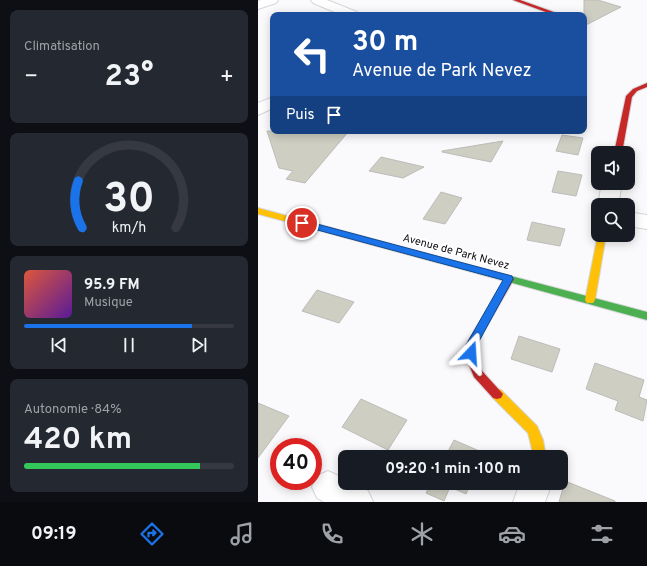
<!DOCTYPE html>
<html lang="fr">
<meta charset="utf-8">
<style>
:root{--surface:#171b24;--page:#242831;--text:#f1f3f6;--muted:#9ea1a6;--line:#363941;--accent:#1a73e8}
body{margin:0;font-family:Overpass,sans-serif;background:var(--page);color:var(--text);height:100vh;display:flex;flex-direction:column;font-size:15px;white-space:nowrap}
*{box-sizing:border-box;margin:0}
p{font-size:13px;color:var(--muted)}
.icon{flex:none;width:22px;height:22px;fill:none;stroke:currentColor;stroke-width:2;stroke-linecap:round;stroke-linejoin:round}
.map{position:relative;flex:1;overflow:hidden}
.sheet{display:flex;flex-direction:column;gap:10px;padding:10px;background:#0d0f14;width:258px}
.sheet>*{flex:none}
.hud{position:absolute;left:12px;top:12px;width:317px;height:122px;border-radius:8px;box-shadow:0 2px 10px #0003;background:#1a4fa0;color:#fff;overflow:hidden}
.fabs{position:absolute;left:333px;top:146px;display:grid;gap:8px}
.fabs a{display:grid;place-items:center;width:44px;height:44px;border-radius:8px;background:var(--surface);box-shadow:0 2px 10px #0003;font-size:20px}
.speed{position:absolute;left:12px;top:438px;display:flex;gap:8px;font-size:20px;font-weight:700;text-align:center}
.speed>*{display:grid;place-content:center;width:52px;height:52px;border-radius:50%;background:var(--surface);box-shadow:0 2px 10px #0003;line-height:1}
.speed .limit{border:6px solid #d22;background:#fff;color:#111}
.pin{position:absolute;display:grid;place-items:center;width:34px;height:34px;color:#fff;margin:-17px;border:2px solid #fff;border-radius:50%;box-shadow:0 1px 4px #0007}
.me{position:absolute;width:44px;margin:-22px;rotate:20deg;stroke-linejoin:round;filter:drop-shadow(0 0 3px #0008)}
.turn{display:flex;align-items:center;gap:14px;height:84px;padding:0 16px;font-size:18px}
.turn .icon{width:52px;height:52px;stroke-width:2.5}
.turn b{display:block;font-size:28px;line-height:34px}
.then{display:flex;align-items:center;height:38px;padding:0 16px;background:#0003;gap:8px;font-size:15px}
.big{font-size:30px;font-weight:700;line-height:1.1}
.sheet .card{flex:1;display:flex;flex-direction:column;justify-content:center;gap:6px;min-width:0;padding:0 14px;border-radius:8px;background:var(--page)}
.sheet .dial{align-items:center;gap:0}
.dial svg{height:104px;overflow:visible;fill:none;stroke:var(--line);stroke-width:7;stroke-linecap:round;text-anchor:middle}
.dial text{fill:var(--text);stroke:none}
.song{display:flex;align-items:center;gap:12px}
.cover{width:48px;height:48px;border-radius:6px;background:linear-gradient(135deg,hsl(10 70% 55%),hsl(270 70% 35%))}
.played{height:4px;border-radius:2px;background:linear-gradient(90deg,var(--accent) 80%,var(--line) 80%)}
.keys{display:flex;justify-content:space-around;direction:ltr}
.heat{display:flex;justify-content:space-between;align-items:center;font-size:22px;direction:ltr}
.charge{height:6px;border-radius:3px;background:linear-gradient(90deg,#34c759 84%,var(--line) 0)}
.trip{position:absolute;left:80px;top:450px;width:230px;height:40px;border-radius:8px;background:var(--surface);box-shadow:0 2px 10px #0003;font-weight:700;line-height:40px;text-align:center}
.dock{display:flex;height:64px;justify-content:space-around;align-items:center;background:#090b0e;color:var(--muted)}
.dock .icon{width:28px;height:28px}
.dock .active{color:var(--accent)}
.dock b{font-size:18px;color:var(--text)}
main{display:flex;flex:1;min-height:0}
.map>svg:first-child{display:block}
.building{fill:#cecec2;stroke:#bcbcba}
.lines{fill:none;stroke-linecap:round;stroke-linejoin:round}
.street-casing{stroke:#d6d5da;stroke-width:2}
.fast-casing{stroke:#d6d5da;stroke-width:2}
.slow-casing{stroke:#d6d5da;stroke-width:2}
.jam-casing{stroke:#d6d5da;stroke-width:2}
.street{fill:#fefefe;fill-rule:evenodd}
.fast{fill:#4caf50;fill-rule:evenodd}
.slow{fill:#ffc107;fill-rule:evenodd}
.jam{fill:#c62828;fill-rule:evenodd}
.route{fill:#1a73e8;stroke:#114b97}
.labels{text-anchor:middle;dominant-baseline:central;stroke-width:4;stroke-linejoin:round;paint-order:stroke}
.street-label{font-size:11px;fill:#0c0b12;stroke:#fff}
</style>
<main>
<section class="sheet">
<div class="card"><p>Climatisation</p>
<div class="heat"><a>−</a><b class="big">23°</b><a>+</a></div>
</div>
<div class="card dial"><svg viewBox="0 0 100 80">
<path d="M14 69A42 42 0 1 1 86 69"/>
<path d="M14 69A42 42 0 0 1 11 33" stroke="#1a73e8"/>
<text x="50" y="56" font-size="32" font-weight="700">30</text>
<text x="50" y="72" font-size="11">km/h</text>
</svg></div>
<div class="card">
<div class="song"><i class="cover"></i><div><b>95.9 FM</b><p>Musique</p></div></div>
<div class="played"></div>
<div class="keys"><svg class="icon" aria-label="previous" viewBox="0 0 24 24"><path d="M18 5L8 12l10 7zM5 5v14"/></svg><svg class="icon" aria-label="pause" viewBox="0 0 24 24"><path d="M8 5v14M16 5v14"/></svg><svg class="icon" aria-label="next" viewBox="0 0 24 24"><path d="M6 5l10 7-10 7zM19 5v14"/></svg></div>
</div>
<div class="card"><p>Autonomie · 84%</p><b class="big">420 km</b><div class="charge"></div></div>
</section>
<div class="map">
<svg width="389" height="502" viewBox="0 0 389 502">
<rect width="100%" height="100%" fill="#faf9fb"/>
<path class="building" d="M326,0H340L363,7L326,26Z
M9,131H91L47,183L28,179L35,171L21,168Z
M304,135L325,138L320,155L298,151Z
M245,141L233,162L184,152V151Z
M123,157L166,167L145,178L111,171Z
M300,171L324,175L318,196L294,192Z
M183,192L204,198L187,224L165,219Z
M274,222L307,229L302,246L269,240Z
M59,290L96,302L81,323L44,311Z
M261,336L302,349L294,372L253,359Z
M337,363L386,380L381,397L389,400L385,421L357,410L360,401L328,389Z
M103,399L149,420L130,450L84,427Z
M0,403L31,416L0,458Z
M196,440L226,453L225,457H187Z
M307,481L357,501V502H301Z
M173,483H213L208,494L192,487L186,501L168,493Z"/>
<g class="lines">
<defs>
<path id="street" d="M3,0H20L18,3L0,9V1Z
M53,0H69L99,12L101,15H84L55,3Z
M15,97V108L0,115V103Z
M344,183H364L360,205H340Z
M370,212L389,215V229L370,226Z
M70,471L87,479V483H95L110,491L115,502H66L59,498L54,487L59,476Z
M262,483H294L287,502H255Z"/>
<path id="fast" d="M181,257L389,312V320L178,262L176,260L178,258Z"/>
<path id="slow" d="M0,208L181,257L186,260L181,263L0,214Z
M340,234L348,235L337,300L335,303H329L327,300Z
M239,389L243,390L279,426L285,440L288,457H276L270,433L235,398L233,394L235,390Z"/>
<path id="jam" d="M255,0H262L304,15H296Z
M389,83V87L379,91L374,97L364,153H356L368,96L375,89Z
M251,276L254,277L256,279L218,345L219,360L224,371L245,394L243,398L239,399L235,398L216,377L209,360L208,345L248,277Z"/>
</defs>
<use href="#street" class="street-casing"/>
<use href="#fast" class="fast-casing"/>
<use href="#slow" class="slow-casing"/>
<use href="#jam" class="jam-casing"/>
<use href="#street" class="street"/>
<use href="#fast" class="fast"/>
<use href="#slow" class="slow"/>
<use href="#jam" class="jam"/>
</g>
<path class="route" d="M44,220L254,276L255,279L219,345L217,356L213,357L209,356L207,353L208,345L245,280L41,225L40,223L41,221Z"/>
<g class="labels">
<g class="street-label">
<text transform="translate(198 252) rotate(15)">Avenue de Park Nevez</text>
</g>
</g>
</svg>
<div class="fabs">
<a><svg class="icon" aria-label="sound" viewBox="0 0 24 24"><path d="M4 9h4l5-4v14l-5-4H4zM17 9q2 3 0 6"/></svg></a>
<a><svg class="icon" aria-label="search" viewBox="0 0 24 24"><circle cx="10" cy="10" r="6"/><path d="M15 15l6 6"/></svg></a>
</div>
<div class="speed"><div class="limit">40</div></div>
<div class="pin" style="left:44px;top:223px;background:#d93025"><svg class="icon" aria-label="arrive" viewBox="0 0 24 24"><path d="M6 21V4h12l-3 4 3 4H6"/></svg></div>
<svg class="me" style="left:213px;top:353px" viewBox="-20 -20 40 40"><path d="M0-17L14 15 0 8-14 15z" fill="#1a73e8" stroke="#fff" stroke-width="4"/></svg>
<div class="trip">09:20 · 1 min · 100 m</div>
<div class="hud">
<div class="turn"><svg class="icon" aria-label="left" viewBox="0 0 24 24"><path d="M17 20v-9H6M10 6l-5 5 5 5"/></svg><div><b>30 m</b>Avenue de Park Nevez</div></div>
<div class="then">Puis<svg class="icon" aria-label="arrive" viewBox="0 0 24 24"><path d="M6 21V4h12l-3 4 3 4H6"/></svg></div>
</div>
</div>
</main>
<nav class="dock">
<b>09:19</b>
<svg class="icon active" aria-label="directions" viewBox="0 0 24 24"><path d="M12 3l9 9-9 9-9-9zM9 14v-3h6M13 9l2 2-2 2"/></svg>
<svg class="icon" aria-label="music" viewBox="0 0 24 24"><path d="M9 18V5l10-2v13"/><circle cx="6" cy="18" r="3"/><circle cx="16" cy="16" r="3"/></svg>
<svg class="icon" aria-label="phone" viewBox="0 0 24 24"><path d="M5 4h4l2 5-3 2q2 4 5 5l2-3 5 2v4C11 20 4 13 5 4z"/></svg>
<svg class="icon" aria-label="climate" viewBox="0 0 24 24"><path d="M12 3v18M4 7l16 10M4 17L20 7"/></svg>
<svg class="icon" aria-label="car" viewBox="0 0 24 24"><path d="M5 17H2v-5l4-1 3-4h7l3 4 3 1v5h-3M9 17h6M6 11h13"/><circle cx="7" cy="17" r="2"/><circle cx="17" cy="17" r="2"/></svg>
<svg class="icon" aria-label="filters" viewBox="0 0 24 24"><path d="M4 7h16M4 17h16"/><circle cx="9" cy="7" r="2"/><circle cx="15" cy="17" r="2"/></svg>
</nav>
